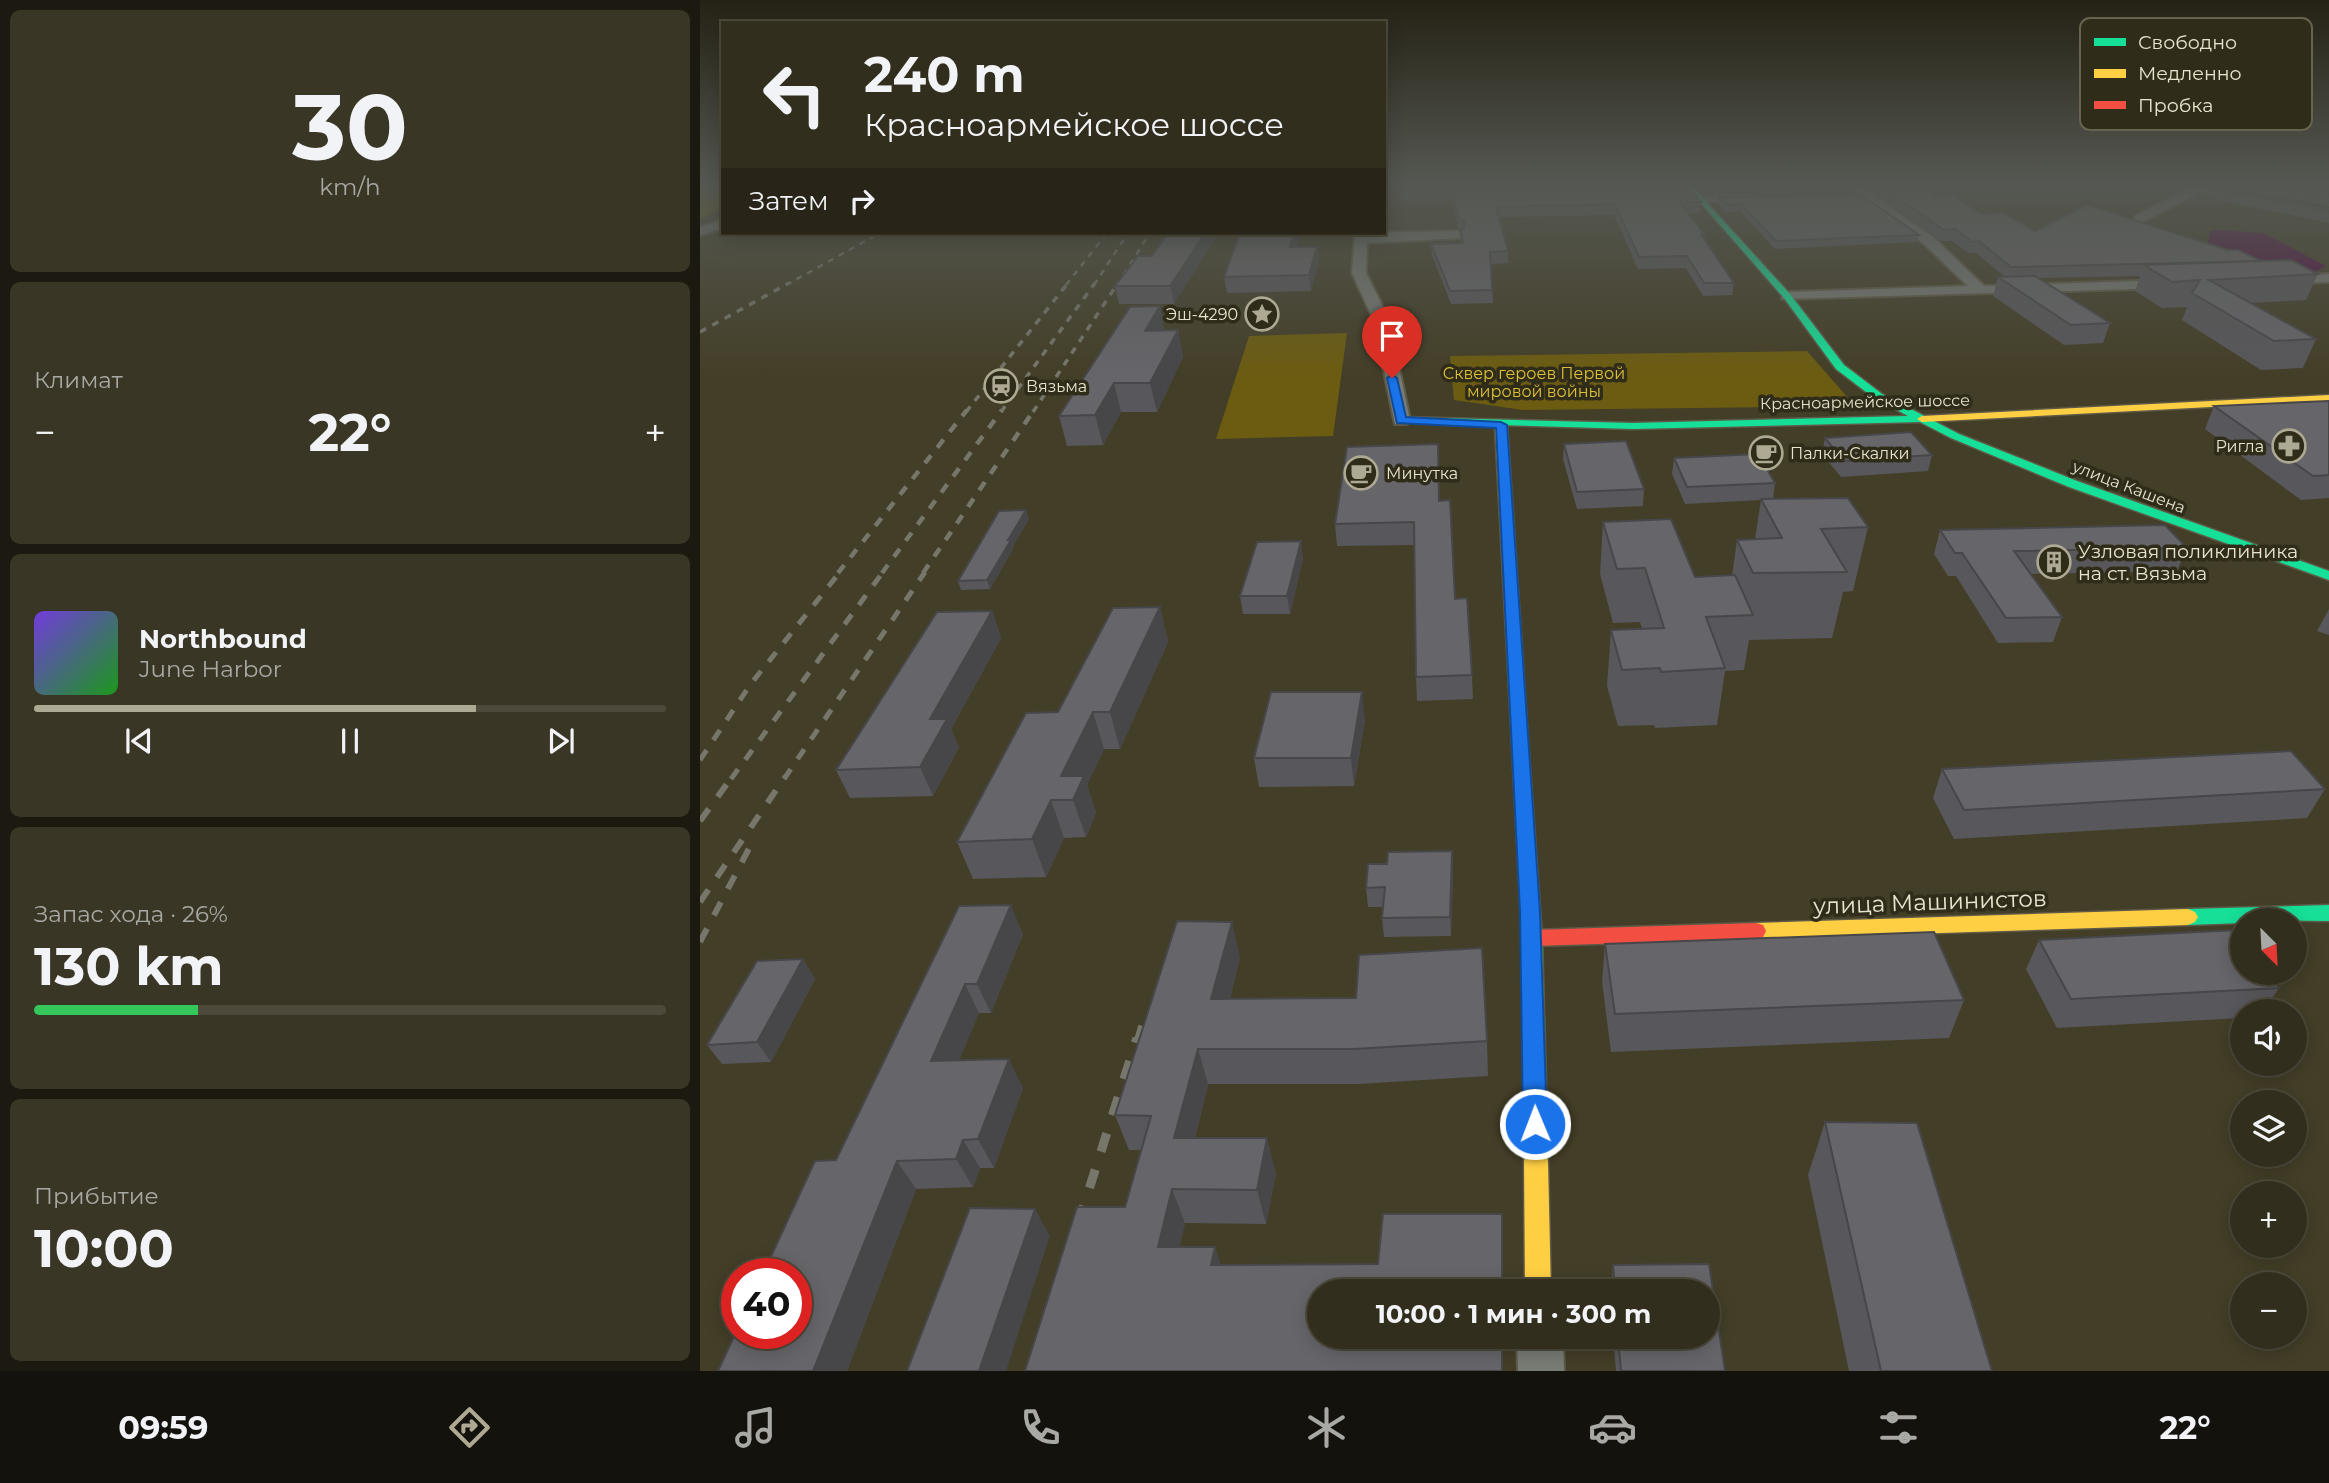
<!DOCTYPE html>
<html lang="ru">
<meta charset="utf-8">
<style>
:root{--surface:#322e1d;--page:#3a3626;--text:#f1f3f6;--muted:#a8a8a4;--line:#4d4a3b;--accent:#aea992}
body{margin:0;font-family:Montserrat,sans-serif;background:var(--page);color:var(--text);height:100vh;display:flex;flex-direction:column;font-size:26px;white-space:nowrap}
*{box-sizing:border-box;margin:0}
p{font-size:23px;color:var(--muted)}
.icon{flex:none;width:38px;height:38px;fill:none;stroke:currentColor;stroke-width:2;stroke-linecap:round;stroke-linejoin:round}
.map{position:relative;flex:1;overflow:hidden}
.details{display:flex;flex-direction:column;gap:10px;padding:10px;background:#1c1910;width:700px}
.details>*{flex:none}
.guide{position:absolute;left:21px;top:21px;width:665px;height:214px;border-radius:0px;box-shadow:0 4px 18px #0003,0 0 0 2px var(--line);background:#322e1d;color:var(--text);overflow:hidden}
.needle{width:46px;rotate:156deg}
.controls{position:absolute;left:1530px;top:908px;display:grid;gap:14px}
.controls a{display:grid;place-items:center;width:77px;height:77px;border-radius:50%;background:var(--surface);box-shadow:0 4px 18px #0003,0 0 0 2px var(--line);font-size:35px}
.speed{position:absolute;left:21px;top:1258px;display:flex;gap:14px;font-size:35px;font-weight:700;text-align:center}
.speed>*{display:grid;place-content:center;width:91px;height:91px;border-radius:50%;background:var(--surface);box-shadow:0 4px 18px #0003,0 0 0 2px var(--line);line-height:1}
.speed .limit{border:10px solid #d22;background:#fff;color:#111}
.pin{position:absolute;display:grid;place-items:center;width:60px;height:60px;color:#fff;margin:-72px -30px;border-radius:50% 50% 50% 0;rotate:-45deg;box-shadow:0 0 7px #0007}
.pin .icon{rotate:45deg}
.me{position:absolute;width:77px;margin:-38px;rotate:359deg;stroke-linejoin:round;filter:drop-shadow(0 0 5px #0008)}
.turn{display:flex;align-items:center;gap:24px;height:147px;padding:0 28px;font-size:32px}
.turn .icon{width:91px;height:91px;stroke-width:2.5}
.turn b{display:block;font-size:49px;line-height:60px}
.then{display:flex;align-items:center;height:66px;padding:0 28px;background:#0003;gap:14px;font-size:26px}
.big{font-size:52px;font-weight:700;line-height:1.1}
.details .card{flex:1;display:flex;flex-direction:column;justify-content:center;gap:10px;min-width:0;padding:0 24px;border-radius:10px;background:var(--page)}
.details .dial{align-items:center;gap:0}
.dial b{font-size:91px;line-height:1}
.song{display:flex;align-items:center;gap:21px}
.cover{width:84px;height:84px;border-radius:10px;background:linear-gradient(135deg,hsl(260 70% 55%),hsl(120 70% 35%))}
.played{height:7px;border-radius:4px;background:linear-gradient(90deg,var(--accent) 70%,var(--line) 70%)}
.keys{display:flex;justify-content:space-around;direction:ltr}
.heat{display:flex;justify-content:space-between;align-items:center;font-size:38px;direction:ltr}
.charge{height:10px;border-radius:5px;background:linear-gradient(90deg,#34c759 26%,var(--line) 0)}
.trip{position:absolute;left:607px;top:1279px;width:413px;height:70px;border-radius:35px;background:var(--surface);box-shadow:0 4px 18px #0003,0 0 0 2px var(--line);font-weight:700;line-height:70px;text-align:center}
.menu{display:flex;height:112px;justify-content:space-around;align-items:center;background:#14120c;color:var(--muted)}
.menu .icon{width:49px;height:49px}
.menu .current{color:var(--accent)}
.menu b{font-size:32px;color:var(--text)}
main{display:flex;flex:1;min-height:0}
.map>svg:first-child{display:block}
.green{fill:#6c5c11}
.water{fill:#500e42}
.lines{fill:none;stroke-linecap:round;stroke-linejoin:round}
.street-casing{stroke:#5e5a47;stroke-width:4}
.fast-casing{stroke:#5e5a47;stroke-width:3}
.slow-casing{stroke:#5e5a47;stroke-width:3}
.jam-casing{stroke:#5e5a47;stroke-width:3}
.street{fill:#787c75;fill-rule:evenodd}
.fast{fill:#16e098;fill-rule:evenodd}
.slow{fill:#ffcf43;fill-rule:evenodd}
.jam{fill:#f24e42;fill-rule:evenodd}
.rail-far5{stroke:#76766b;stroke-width:2.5;stroke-dasharray:6 6;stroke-linecap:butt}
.rail-far4{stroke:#76766b;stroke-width:3.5;stroke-dasharray:7 7;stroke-linecap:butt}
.rail-far3{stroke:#76766b;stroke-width:4.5;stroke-dasharray:10 10;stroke-linecap:butt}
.rail-far2{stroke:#76766b;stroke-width:5;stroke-dasharray:12 12;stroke-linecap:butt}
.rail-far1{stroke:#76766b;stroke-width:6;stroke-dasharray:15 15;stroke-linecap:butt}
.rail{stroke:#76766b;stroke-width:9;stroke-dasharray:19 19;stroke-linecap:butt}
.wall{fill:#58575b}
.shaded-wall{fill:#47474a}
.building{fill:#66656a;stroke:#47474a;stroke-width:2}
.route{fill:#1a73e8;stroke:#114b97;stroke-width:2}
.labels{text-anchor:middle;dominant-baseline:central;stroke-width:7;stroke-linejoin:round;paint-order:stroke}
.far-poi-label{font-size:16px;fill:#e8e3cc;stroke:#302c1a;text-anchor:start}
.far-park-label{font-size:16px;fill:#ddc035;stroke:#302c1a}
.far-street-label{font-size:16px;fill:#e8e3cc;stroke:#302c1a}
.poi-label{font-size:19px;fill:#e8e3cc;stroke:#302c1a;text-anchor:start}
.near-street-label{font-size:23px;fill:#e8e3cc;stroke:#302c1a}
.key{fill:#302c1a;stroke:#67634f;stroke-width:2}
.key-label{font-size:19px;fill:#e8e3cc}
</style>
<main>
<section class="details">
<div class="card dial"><b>30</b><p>km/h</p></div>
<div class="card"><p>Климат</p>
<div class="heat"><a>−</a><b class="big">22°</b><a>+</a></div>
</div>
<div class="card">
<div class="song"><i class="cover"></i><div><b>Northbound</b><p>June Harbor</p></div></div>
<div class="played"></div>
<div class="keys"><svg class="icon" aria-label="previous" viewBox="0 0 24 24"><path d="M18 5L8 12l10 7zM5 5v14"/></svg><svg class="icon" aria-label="pause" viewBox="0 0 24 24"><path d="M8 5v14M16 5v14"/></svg><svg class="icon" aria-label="next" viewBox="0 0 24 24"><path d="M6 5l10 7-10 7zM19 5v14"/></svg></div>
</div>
<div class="card"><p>Запас хода · 26%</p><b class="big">130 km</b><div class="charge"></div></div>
<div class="card"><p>Прибытие</p><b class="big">10:00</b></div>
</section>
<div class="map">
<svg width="1629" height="1371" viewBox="0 0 1629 1371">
<rect width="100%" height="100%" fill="#433e27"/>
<path class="green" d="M0,184H23V208L0,219Z
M647,333L633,436L516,439L549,336Z
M1107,351L1155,406L823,410L754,400L750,356Z"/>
<path class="water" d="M1516,230L1563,233L1626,266C1588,290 1544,249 1508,243L1510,232Z"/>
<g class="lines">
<defs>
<path id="street" d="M1147,184H1158L1233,237L1284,286L1470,280L1477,284L1470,288L1082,299V293L1087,292L1268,286L1223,243L1160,198Z
M1468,184L1498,185L1551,197L1545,200L1499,192L1443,222H1435V216L1486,190Z
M1053,195L1059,198L1057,200L1000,202L994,199L1000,196Z
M23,220V228L0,235V227Z
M758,231L762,232V238L667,243L666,273L689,319L710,420L707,424H695L673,319L652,273L655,233Z
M1629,274V282L1582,284L1575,280L1582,276Z
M817,1337H863L864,1371H818Z"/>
<path id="fast" d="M984,184H990L1090,294L1144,365L1182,394L1259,434L1377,481L1629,571V580L1369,487L1251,438L1220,422L933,429L697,422L696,420L701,417L933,423L1208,416L1174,398L1136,369L1084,298Z
M819,721L827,726L842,938L848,1161L845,1169L836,1173L827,1169L824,1161L822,938L811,726Z
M1629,905V921L1542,920V923L1488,925L1481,922L1478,917L1481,912L1488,909Z"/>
<path id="slow" d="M1629,395V401L1222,422L1217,419L1222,416Z
M801,422L807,425L827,726L819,731L811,726L795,425Z
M1488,909L1495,912L1498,917L1495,922L1488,925L1056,939L1049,937L1046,931L1049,925L1056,923Z
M836,1149L845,1153L848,1161L851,1292H825L824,1161L827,1153Z"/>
<path id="jam" d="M1056,923L1063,925L1066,931L1063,937L1056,939L832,946L825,944L822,938L825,932L832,930Z"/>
</defs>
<use href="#street" class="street-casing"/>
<use href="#fast" class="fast-casing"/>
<use href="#slow" class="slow-casing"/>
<use href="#jam" class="jam-casing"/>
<use href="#street" class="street"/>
<use href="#fast" class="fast"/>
<use href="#slow" class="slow"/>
<use href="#jam" class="jam"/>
<path class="rail-far5" d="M86,285L180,233
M366,285L407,233
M394,285L428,233
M417,285L450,233"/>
<path class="rail-far4" d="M0,332L89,283
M266,412L368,283
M301,412L395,283
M333,412L418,283"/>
<path class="rail-far3" d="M138,573L267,410
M182,573L302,410
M223,573L334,410"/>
<path class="rail-far2" d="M0,760L50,685L140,572
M31,779L183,572
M84,779L225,572"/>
<path class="rail-far1" d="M0,821L32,777
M0,902L85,777
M0,942L55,837
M437,1040L444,1017"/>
<path class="rail" d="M378,1224L437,1038"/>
</g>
<path class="wall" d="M700,184L1001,202L1000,213H988L1004,234V237L1034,283L1032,295L1003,296L986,268L938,269L914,215L799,217L808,251V263L791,264L793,303L751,304L732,255L731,244L761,243L760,230L758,228L752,199L701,200Z
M998,184H1149L1148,190L1008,193Z
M1161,184H1218L1235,196L1282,214L1335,231L1561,261L1618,274L1606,300L1552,303L1616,339L1603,368L1561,370L1482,320L1487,307L1462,308L1435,291L1440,276L1339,278L1410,323L1403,343L1364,345L1293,296L1298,277H1305L1276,253H1269L1252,241H1241Z
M1532,184H1629V206L1530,188Z
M1511,188L1629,209V223L1508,198Z
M1019,197L1219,235L1217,242L1075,249L1040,211L1025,212L1018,204Z
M468,233H516L517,235L474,304H419L415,286L452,256Z
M597,247H617L619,262L611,291L527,293L524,277Z
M460,306L464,331L478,330L483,357L457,412H421L403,445L367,446L359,416Z
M1629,401V498L1601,500L1505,429L1514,406Z
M1125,438L1232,455L1228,471L1141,477L1122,454Z
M864,444L944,489L943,506L877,509L863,459Z
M974,458L1075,483L1073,499L1168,527L1153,591L1143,592L1132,638L1049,640L1044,670L1025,671L1017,725L955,728L954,725L918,726L907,686L911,630L942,629L940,622L913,623L900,574L903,522L995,577L1032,576L1037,540L1055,539L1061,500L985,504L972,474Z
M739,501L755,599L772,675L773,699L717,701L716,677L714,545L637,546L635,524Z
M329,519L313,546V549L290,589L261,590L258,581Z
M1240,530L1487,548L1477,571L1331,574L1362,617L1353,642L1298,643L1256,576H1248L1234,554Z
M603,558L590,614H543L540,596Z
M460,607L468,642L420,749H404L387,785L396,813L386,837L364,838L346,877L273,879L257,842L358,712Z
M1629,609V635L1617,631Z
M292,611L301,638L251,729L259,747L233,796L150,798L136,770Z
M665,720L654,786L559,787L554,758Z
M1242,769L1625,789L1607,818L1254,839L1233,798Z
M752,851L753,870L751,936L684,937L682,918L683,907H668L666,888L687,864Z
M259,906L323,934L291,1013H279L259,1060L323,1088L294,1168H280L273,1187L216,1189L147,1371H18L136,1160Z
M1339,940L1579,988L1563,1012H1542V1018L1357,1028L1326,969Z
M905,944L1264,1000L1249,1038L911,1052L902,982Z
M540,957L530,999L787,1041L788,1076L659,1084H508L495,1138L576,1173L566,1224L485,1223L479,1247L521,1265L678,1264L802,1214L803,1292H620L802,1337V1371H325L425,1207L441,1150H429L415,1115Z
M103,959L115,979L71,1062L22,1064L7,1045Z
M1125,1122L1292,1371H1149L1108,1175Z
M1009,1264L1025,1371H916L913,1337H1008V1292H910L913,1265Z"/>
<path class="shaded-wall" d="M505,233H516L517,235L474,304L470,286Z
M595,233H601L592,263L590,247Z
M617,247L619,262L611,291L609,275Z
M460,306L465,333L445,331Z
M478,330L483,357L457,412L450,383Z
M414,383L421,412L403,445L395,415Z
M326,510L329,519L313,546V549L290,589L287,580L308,540Z
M601,541L603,558L590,614L587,596Z
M460,607L468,642L420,749L410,712Z
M292,611L301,638L251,729L259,747L233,796L220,767L230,719Z
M662,692L665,720L654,786L651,758Z
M393,712L404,749L387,785L396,813L386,837L373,800L361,776Z
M351,800L364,838L346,877L332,839Z
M752,851L753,870L751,936L750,917Z
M311,905L323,934L291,1013L277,984Z
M532,922L540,957L521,1034L511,999Z
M103,959L115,979L71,1062L57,1042Z
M265,984L279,1013L247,1090L231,1061Z
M498,1049L508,1084L486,1173L474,1138Z
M309,1059L323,1088L294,1168L278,1139Z
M567,1138L576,1173L566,1224L557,1190Z
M263,1140L280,1168L273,1187L256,1159Z
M197,1161L216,1189L147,1371H113Z
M472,1189L485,1223L472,1280L458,1247Z
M335,1209L350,1236L306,1371H279Z
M515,1247L526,1280L511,1265Z"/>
<path class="building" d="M700,184H985L1001,202H980L1004,234H1001L1034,283H1004L987,256L939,257L915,204L796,207L808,251L790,252L792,290L750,291L731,244L763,243L760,229L764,228V221L758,217L752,188L700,189Z
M1178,184H1218L1235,196H1254L1282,214L1303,213L1335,231L1387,205L1528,250H1538L1561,261L1311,267L1279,241L1272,242L1255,229L1244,230Z
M1561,184H1629V196Z
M1511,188L1629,209V212Z
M1161,195L1219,235L1076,241L1041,204L1026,205L1019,197Z
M468,233H505L470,286H415L438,256H452Z
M540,233H595L590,247H617L609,275L524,277Z
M1591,260L1618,274L1509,280L1616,339L1574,341L1492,293L1500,280L1472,282L1444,265Z
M1335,276L1410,323L1371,325L1298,277Z
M460,306L445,331L478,330L450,383H414L395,415L359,416L430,307Z
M1629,401V475L1613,476L1514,406Z
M1211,432L1232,455L1144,461L1125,438Z
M926,441L944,489L877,492L864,444Z
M738,444L739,501L750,500L755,599L767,598L772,675L716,677L714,522L635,524L647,447Z
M1058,454L1075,483L987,487L974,458Z
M1148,498L1168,527L1121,529L1147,572L1053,573L1037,540L1082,538L1061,499Z
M326,510L308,540H311L287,580L258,581L299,511Z
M971,519L995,577L1035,575L1053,615L1006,617L1025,668L961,672L960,668L922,670L911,630L964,628L945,568L917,569L903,522Z
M1465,525L1487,548L1314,551L1362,617L1306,618L1262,553H1255L1240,530Z
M601,541L587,596H540L557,542Z
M460,607L410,712H393L361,776H384L373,800H351L332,839L257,842L326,713L358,712L413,608Z
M292,611L230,719H247L220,767L136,770L237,612Z
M571,692H662L651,758H554Z
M1591,751L1625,789L1264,810L1242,769Z
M752,851L750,917L682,918L685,887L666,888L668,864H687L688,852Z
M311,905L277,984H265L231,1061L309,1059L278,1139L263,1140L256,1159L197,1161L113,1371H18L37,1330V1334H96V1274H63L115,1161L136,1160L259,906Z
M477,921L532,922L511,999L656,998L659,955L782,948L787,1041L654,1049H498L474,1138H567L557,1190L472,1189L458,1247H515L511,1265L678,1264L683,1214H802V1292H620V1337H802V1371H325L377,1207H425L451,1116L415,1115Z
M1537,930L1542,936V973H1568L1579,988L1371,999L1339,940Z
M1234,932L1264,1000L915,1014L905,944Z
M103,959L57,1042L7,1045L57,961Z
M1125,1122L1217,1123L1292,1371H1181Z
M270,1208L335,1209L279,1371H207Z
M1009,1264L1025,1371H921L918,1337H1008V1292H915L913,1265Z"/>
<linearGradient id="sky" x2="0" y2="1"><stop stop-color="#252215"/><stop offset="0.49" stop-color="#555852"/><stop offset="1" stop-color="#555852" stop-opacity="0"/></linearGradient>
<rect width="1629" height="376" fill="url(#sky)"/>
<path class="route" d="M692,375L697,378L706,417L801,422L807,425L840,912L847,1124L844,1132L835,1135L827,1132L823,1124L820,912L796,428L697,423L687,378Z"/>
<defs>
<symbol id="sight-ring" viewBox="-11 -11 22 22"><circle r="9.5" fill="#302c1a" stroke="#aea992" stroke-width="1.5"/><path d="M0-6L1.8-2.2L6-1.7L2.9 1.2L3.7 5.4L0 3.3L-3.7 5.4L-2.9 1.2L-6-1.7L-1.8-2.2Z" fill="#aea992"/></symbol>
<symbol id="station-ring" viewBox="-11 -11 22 22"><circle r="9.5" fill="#302c1a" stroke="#aea992" stroke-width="1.5"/><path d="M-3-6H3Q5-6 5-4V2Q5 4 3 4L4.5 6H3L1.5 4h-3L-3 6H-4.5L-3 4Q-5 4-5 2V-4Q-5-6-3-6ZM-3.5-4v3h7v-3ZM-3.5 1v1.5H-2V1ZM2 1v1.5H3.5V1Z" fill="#aea992"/></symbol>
<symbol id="pharmacy-ring" viewBox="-11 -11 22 22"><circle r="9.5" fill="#302c1a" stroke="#aea992" stroke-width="1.5"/><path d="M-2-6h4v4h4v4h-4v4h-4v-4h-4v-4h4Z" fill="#aea992"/></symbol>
<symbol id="cafe-ring" viewBox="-11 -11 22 22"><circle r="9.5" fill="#302c1a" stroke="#aea992" stroke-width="1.5"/><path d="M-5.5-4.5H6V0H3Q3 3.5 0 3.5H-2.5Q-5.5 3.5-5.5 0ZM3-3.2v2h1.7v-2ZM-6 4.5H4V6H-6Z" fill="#aea992"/></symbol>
<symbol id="building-ring" viewBox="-11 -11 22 22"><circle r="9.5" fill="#302c1a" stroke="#aea992" stroke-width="1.5"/><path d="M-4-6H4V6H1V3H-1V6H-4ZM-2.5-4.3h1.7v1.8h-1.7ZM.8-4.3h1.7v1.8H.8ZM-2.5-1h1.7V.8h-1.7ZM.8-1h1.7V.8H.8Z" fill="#aea992"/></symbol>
</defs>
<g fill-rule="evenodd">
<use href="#sight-ring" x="543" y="295" width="38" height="38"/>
<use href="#station-ring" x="282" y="367" width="38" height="38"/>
<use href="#pharmacy-ring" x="1570" y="427" width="38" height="38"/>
<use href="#cafe-ring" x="1047" y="434" width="38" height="38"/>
<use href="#cafe-ring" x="642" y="454" width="38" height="38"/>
<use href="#building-ring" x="1335" y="543" width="38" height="38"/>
</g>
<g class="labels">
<g class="far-poi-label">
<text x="538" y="314" text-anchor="end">Эш-4290</text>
<text x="326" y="386">Вязьма</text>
<text x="1564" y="446" text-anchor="end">Ригла</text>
<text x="1090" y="453">Палки-Скалки</text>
<text x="686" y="473">Минутка</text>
</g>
<g class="far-park-label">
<text x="834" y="373">Сквер героев Первой<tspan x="834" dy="18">мировой войны</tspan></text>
</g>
<g class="far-street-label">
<text transform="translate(1165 402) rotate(-1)">Красноармейское шоссе</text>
<text transform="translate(1429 487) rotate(21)">улица Кашена</text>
</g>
<g class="poi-label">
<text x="1378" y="551">Узловая поликлиника<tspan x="1378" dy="22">на ст. Вязьма</tspan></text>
</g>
<g class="near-street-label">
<text transform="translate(1230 902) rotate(-2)">улица Машинистов</text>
</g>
</g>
<rect x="1380" y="18" width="232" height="112" rx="10" class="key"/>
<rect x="1394" y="38" width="32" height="8" fill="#16e098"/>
<rect x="1394" y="69" width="32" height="9" fill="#ffcf43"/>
<rect x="1394" y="101" width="32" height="8" fill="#f24e42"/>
<g class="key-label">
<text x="1438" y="49">Свободно</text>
<text x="1438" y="80">Медленно</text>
<text x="1438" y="112">Пробка</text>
</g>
</svg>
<div class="controls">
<a><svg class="needle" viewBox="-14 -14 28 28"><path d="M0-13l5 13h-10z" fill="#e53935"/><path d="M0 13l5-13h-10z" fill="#a8a8a4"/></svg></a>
<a><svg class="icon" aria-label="sound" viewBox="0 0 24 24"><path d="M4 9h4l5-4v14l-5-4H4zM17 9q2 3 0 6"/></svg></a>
<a><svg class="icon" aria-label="layers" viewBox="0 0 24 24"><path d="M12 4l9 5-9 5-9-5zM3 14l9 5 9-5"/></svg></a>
<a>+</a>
<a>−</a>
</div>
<div class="speed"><div class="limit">40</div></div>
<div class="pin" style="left:692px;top:378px;background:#d93025"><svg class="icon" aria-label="arrive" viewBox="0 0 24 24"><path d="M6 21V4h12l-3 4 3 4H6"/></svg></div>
<svg class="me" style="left:835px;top:1124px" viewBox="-20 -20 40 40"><circle r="17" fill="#1a73e8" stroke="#fff" stroke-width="3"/><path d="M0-11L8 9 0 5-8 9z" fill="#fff"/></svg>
<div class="trip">10:00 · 1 мин · 300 m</div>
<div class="guide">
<div class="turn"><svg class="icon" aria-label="left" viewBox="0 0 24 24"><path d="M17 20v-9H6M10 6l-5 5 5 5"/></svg><div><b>240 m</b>Красноармейское шоссе</div></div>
<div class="then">Затем<svg class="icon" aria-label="right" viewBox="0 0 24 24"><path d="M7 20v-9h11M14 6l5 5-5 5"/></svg></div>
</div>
</div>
</main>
<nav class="menu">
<b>09:59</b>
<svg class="icon current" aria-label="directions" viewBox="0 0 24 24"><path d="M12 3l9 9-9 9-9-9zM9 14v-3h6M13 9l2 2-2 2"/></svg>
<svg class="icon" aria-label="music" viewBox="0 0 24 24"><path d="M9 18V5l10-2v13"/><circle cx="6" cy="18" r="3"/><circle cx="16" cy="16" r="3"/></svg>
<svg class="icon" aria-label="phone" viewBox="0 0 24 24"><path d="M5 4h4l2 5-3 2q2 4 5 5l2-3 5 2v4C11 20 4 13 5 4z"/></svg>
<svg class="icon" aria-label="climate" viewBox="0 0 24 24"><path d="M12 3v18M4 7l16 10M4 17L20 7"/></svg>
<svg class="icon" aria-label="car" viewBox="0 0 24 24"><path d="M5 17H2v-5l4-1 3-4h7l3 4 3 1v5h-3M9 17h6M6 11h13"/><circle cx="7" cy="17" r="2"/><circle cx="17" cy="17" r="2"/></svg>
<svg class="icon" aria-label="filters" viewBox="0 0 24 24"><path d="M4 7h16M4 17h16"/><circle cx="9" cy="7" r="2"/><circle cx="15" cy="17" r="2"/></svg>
<b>22°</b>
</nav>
